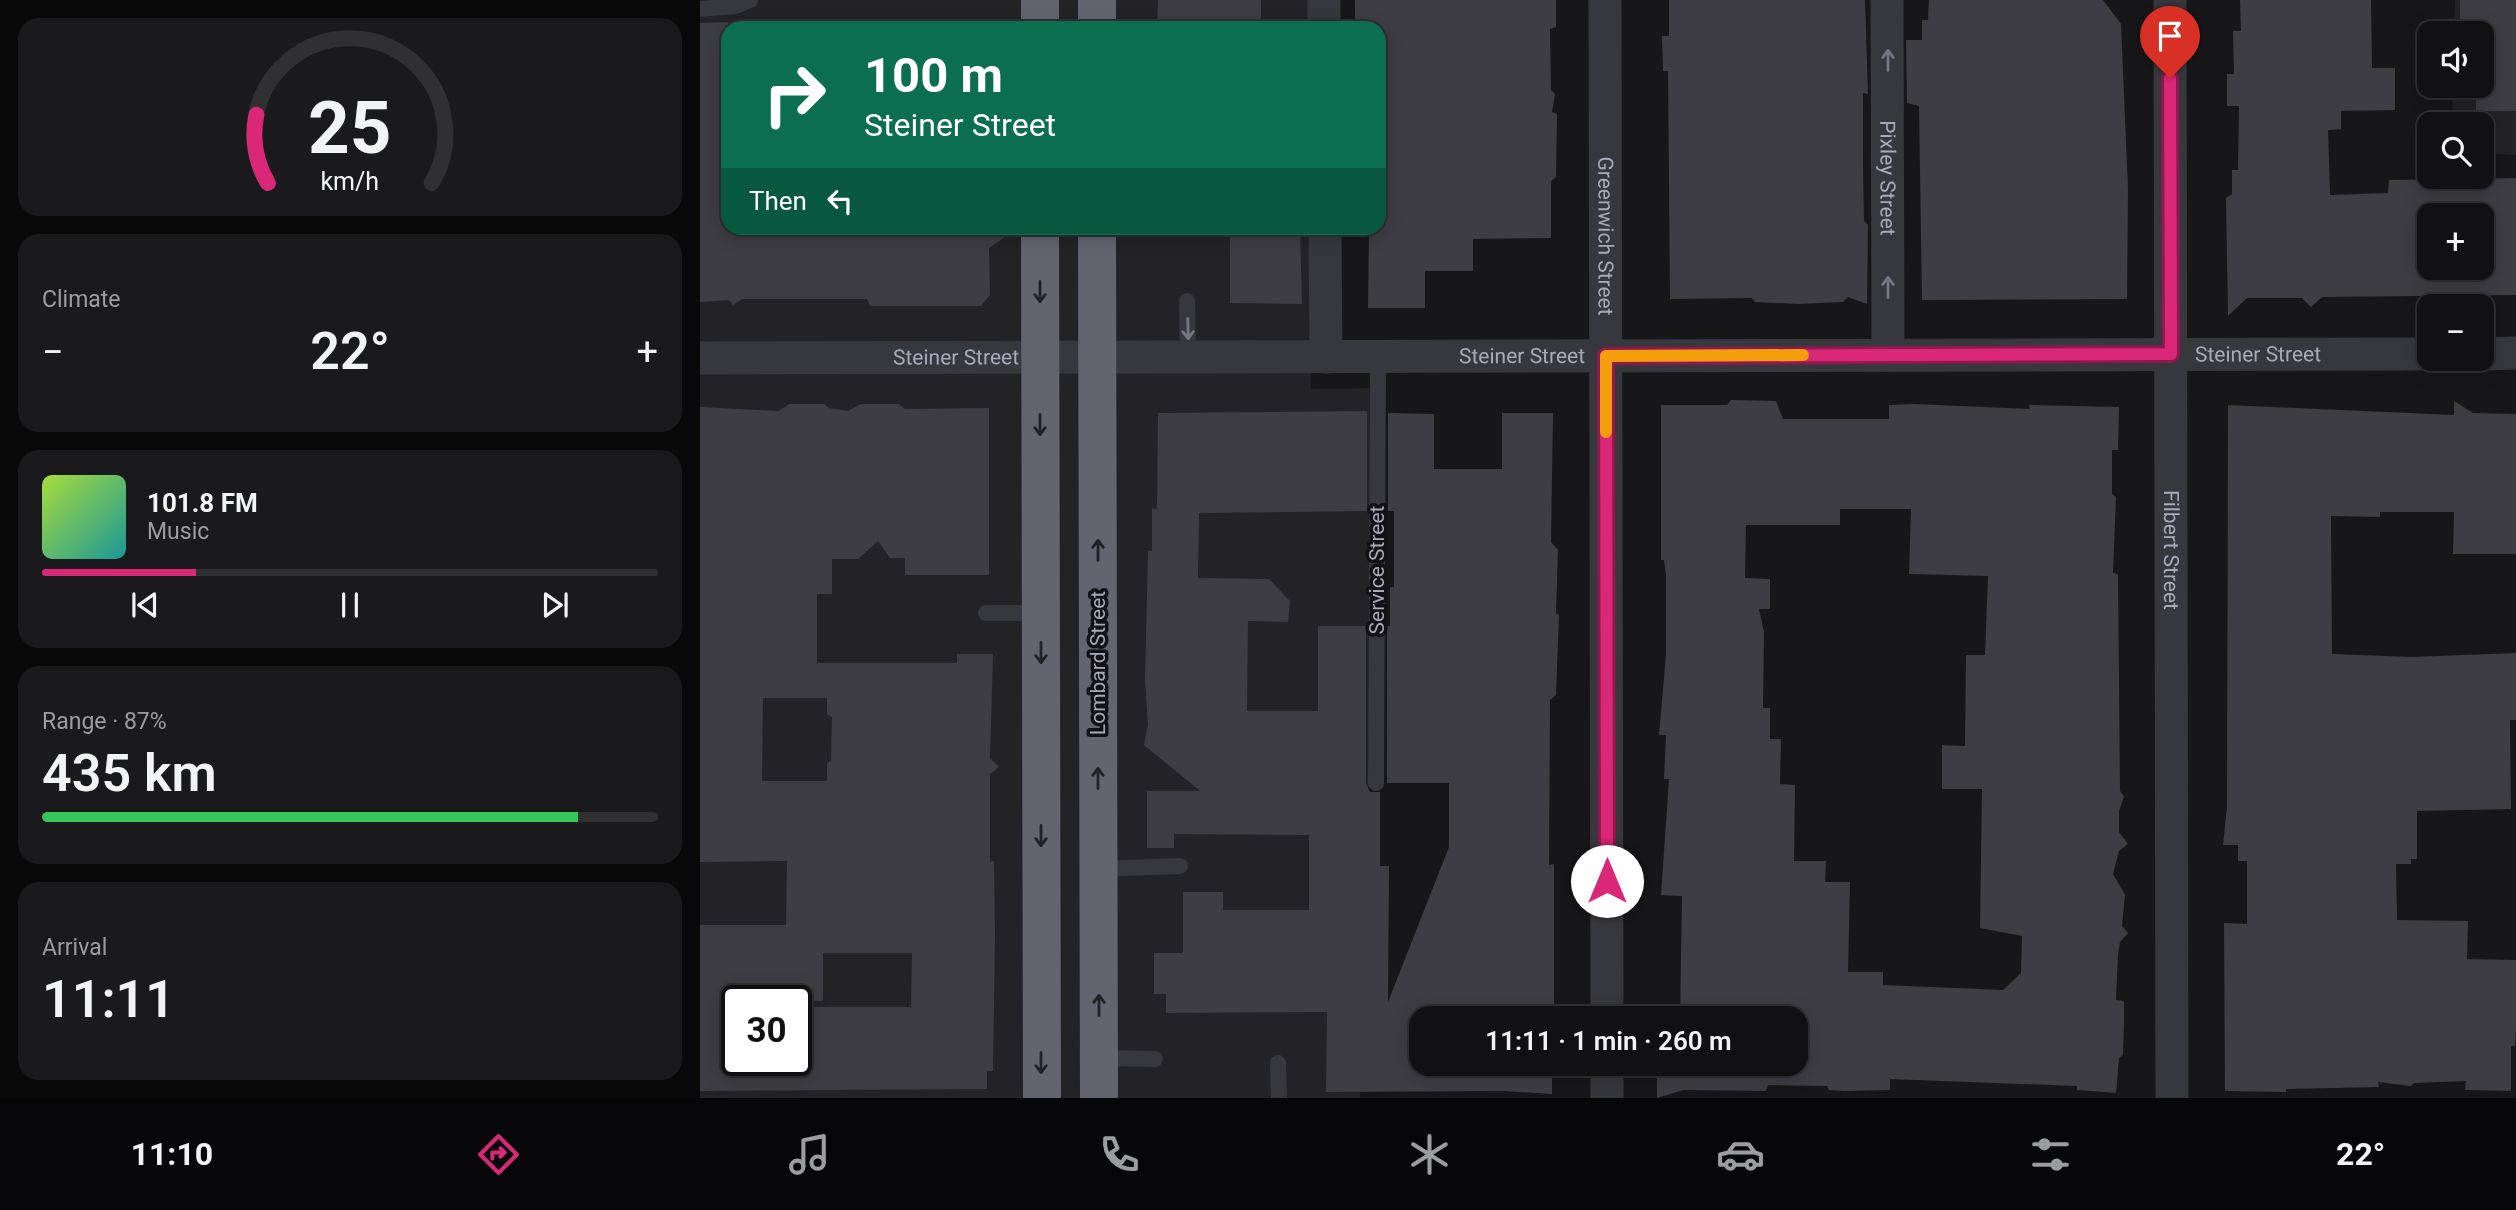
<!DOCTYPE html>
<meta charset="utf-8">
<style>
:root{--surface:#111013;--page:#1a191c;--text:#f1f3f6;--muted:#9c9da0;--line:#303033;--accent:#db2777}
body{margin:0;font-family:Roboto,sans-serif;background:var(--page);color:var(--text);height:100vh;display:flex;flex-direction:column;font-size:26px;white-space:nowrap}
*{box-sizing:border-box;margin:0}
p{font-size:23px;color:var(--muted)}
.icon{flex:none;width:38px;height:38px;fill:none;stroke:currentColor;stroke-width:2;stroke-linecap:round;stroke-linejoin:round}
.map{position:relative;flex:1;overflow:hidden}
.drawer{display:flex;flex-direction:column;gap:18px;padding:18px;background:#09090a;width:700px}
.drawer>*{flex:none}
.banner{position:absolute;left:21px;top:21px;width:665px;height:214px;border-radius:21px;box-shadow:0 4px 18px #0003,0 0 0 2px var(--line);background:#0b6e4f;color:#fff;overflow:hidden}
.tools{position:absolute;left:1717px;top:21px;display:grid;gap:14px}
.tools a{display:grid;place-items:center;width:77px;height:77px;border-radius:14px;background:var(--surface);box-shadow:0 4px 18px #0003,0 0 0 2px var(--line);font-size:35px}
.speed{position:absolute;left:21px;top:985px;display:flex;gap:14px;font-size:35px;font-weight:700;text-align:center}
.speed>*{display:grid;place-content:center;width:91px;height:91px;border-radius:50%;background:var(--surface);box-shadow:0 4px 18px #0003,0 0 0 2px var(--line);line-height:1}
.speed .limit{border:4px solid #111;border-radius:10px;background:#fff;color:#111}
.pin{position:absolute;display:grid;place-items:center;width:60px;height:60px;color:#fff;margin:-72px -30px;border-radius:50% 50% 50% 0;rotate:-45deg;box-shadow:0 0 7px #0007}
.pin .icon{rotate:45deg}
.me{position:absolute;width:77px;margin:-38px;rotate:0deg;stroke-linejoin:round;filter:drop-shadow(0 0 5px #0008)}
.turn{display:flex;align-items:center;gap:24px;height:147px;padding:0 28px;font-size:32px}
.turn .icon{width:91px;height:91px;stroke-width:2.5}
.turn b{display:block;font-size:49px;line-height:60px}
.then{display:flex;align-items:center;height:66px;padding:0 28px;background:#0003;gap:14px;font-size:26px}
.big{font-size:52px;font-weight:600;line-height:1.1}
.drawer .card{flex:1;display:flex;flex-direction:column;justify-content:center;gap:10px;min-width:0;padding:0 24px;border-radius:21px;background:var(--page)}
.drawer .dial{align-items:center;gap:0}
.dial svg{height:182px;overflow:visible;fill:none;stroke:var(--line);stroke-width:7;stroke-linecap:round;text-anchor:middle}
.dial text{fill:var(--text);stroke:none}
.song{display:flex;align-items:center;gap:21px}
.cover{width:84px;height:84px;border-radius:10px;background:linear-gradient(135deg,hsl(80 70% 55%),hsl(180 70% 35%))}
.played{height:7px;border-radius:4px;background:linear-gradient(90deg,var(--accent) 25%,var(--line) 25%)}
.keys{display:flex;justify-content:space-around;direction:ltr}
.heat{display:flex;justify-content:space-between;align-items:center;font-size:38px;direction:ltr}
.charge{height:10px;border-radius:5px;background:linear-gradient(90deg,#34c759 87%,var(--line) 0)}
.trip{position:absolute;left:709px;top:1006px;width:399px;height:70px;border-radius:21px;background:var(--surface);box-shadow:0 4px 18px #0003,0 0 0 2px var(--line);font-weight:600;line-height:70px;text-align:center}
.tab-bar{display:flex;height:112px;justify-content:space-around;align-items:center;background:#070608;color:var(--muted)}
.tab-bar .icon{width:49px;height:49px}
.tab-bar .selected{color:var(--accent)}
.tab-bar b{font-size:32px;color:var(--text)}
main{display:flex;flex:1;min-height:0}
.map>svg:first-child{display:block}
.built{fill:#232226;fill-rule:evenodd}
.building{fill:#3e3d44;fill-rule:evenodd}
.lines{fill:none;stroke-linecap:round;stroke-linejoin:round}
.lane{stroke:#37373e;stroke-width:16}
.street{stroke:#37373e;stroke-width:33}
.highway{stroke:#636470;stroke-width:38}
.oneway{stroke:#757682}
.oneway2{stroke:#222226}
.route-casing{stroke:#8e194d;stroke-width:18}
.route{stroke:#db2777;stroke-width:12}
.slow{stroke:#f59e0b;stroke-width:12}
.labels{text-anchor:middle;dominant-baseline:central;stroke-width:7;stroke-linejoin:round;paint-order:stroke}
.street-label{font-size:21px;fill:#a8a9ba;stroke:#121114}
</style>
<main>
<section class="drawer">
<div class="card dial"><svg viewBox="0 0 100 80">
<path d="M14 69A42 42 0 1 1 86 69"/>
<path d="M14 69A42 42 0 0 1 9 39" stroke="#db2777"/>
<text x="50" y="56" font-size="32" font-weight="700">25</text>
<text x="50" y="72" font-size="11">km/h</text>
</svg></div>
<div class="card"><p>Climate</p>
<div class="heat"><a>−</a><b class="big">22°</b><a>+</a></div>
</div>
<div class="card">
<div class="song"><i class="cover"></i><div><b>101.8 FM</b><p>Music</p></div></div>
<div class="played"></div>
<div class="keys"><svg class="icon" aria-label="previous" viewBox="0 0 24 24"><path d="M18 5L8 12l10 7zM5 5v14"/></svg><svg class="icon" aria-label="pause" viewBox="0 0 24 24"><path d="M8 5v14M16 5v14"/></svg><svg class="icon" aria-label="next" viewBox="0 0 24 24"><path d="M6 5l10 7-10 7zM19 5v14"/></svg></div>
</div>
<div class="card"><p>Range · 87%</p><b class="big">435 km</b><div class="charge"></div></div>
<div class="card"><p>Arrival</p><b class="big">11:11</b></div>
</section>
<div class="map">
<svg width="1816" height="1098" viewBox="0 0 1816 1098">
<rect width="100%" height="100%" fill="#171619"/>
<path class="built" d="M0,0H609V28H28V228H610L611,389L670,388L668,784L660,1098H0ZM37,1001H96V1060H37Z
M1755,0H1816V155L1791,154V115H1752L1753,86H1782V33H1754Z"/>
<path class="building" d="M458,0H561V28H457Z
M655,0H856V27L850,29L851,90L855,94L852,112L857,114L856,177L851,181V238L773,239V271H725V308H668L669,228H679V28H655Z
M969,0H1165L1168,94L1163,93V168L1164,221L1168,225L1167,304L1148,297L1143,302L1098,304L1055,302L1052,298L970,299L968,71H963L962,36H969Z
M1229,0H1403L1421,24L1428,189L1427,299L1222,300L1219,106L1207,103L1206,40H1222V20H1228Z
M1540,0H1671L1672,68H1695V110L1641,111V129L1628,130L1630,195L1688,193L1689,180L1816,178V295L1622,297L1611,307L1602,298H1547L1528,316L1526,198L1532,194V170H1538L1539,106H1527V74H1534L1533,31H1541ZM1729,215H1782V268H1729Z
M1760,0H1816V111H1776V86H1782V33H1777V28H1760Z
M28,22V228H318L289,248L290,295L281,306H170L167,299H42L33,305L29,300L0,302V23Z
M530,228H600L602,304L530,303Z
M1031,400L1076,401L1083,419H1189V405L1214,404L1330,409L1329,405L1419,407L1418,450H1412V494L1416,497L1413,573L1418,574L1420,791L1424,796L1419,811V832L1428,844L1419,851L1413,874L1425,895L1422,926L1428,933L1420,942L1418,954L1416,1000L1424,1001V1021L1423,1055L1419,1058L1416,1093L1377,1090V1086L1190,1079V1090L1144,1091L1129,1090L1127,1086L1068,1085L1066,1091L983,1090L957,1098V1064H1096V1018H980L982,896L961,895L969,779H964L966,735H959L966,655V575L964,560H961V405H1027ZM1140,509H1211L1209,574L1288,576L1285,655H1266L1265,746L1242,745V789H1282L1280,928L1322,936L1321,973L1303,990L1183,985V972H1148L1150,882H1125L1126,861H1094L1095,785L1080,784L1081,739H1070V708H1063L1064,632L1059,609H1070V579L1045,578L1046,525H1140Z
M1754,401L1773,413L1816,414V554H1753L1754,512H1680V517L1631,516L1632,654L1712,657L1816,653V720H1810L1811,809L1717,811V859H1711V864H1696L1697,920L1768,921L1767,959L1816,960V1028L1815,1046H1811V1091L1765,1090L1766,1081L1714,1083L1711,1086L1678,1082L1679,1087L1586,1089V1092L1525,1091L1524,923L1547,924V861H1538V845H1523L1527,807L1528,405L1754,415Z
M89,404H124L129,408L148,411L161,404H199L205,409L289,408V575H205V558H190L178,541L158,559H132V594H117V663H257V654H293L290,758L299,767L290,774V862L294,861L295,935L293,1071H287V1089L0,1091V925H86L87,861L0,862V407L79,411ZM63,698H127V714L132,717L131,761L127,763V781H62ZM123,953H212L211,1007H96V1060H37V1001H123Z
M667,411V511L499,513L498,578L569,579L590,601L588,622L548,621L547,711H618V626H666V783L670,792H680V866H689L688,1002L749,847V783H687V626H690V587H694V511H688V413L734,414V469H802V413H853L851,542L858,550L856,613L859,615L856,695L850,700L849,865L854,864V1009H790V1018H721V1064H852V1094L804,1091L626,1092L627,1012L466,1013V994H454V953H483V892H523V910H609V835L474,834V848H447V791H500L444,745L448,725L445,680L448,551H452V508L457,509L458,413Z"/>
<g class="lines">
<path class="lane" d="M0,9L36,6L50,0
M487,301L488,357
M286,613H341
M676,783L678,357
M398,869L480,866
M399,1058L455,1059
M578,1063L579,1098"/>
<g class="street">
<path id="s1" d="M905,0L907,1018"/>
<path id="s2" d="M1187,0L1188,355"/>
<path id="s3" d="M1470,0L1472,1098"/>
<path d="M624,28V0"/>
<path d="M625,228L626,357"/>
<path d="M1782,354L1816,353"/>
<path id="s4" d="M0,358L1729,354"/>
<path d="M907,1064V1098"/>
</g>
<path class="highway" d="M340,0V28
M397,0V28
M340,228L342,1098
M397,228L399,1098"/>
</g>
<defs><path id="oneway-shaft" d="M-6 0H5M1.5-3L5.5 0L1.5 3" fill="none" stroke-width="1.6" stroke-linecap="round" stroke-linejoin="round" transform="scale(1.75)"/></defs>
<g class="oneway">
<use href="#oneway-shaft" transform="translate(1188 60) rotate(-90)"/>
<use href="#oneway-shaft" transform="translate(1188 287) rotate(-90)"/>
<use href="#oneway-shaft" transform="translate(488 329) rotate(89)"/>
</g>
<g class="oneway2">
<use href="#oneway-shaft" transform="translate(340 292) rotate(90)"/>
<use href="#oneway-shaft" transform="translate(340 425) rotate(90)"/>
<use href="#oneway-shaft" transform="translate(398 550) rotate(-90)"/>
<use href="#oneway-shaft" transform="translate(341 653) rotate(90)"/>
<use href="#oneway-shaft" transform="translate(398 778) rotate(-90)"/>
<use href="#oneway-shaft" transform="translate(341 836) rotate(90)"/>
<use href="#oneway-shaft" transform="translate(399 1005) rotate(-90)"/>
<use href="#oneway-shaft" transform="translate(341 1063) rotate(90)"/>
</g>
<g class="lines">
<defs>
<path id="route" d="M907,881L906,356L1471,354L1470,78"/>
</defs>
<use href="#route" class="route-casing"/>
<use href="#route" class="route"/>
<path class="slow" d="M906,432V356L1103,355"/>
</g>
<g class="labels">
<g class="street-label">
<text stroke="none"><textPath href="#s2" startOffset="178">Pixley Street</textPath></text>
<text stroke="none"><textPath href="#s1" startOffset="236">Greenwich Street</textPath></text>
<text stroke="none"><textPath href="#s4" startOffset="1558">Steiner Street</textPath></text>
<text stroke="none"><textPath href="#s4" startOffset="822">Steiner Street</textPath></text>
<text stroke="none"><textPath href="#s4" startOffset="256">Steiner Street</textPath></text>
<text stroke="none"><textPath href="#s3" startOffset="550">Filbert Street</textPath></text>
<text transform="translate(677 570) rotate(-90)">Service Street</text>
<text transform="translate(398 663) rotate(-90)">Lombard Street</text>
</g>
</g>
</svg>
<div class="tools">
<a><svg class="icon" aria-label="sound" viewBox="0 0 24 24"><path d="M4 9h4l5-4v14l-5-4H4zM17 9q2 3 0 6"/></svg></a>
<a><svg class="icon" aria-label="search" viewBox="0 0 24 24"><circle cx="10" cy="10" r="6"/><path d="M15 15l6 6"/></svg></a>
<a>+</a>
<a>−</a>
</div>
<div class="speed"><div class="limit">30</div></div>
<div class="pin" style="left:1470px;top:78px;background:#d93025"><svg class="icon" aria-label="arrive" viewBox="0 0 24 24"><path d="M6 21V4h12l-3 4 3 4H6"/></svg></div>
<svg class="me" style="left:907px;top:881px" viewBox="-20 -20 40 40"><circle r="19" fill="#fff"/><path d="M0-13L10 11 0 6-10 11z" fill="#db2777"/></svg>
<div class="trip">11:11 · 1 min · 260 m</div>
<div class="banner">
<div class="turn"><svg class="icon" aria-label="right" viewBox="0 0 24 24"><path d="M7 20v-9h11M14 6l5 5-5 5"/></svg><div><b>100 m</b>Steiner Street</div></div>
<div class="then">Then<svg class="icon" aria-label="left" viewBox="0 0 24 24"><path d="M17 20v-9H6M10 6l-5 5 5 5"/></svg></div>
</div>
</div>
</main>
<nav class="tab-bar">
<b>11:10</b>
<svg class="icon selected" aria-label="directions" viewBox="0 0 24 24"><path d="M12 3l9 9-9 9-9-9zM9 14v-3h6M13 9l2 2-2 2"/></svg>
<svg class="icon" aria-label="music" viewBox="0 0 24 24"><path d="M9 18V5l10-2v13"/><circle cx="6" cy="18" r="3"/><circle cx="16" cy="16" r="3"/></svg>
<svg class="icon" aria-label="phone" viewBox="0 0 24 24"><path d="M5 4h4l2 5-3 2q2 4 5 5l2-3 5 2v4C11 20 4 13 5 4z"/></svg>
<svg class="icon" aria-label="climate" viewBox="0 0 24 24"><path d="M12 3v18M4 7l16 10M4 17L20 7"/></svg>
<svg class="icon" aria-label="car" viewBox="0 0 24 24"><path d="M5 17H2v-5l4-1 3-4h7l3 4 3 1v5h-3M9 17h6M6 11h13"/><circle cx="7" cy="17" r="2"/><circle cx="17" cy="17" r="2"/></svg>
<svg class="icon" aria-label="filters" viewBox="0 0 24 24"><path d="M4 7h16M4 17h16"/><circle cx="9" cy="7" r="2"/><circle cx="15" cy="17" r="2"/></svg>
<b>22°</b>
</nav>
